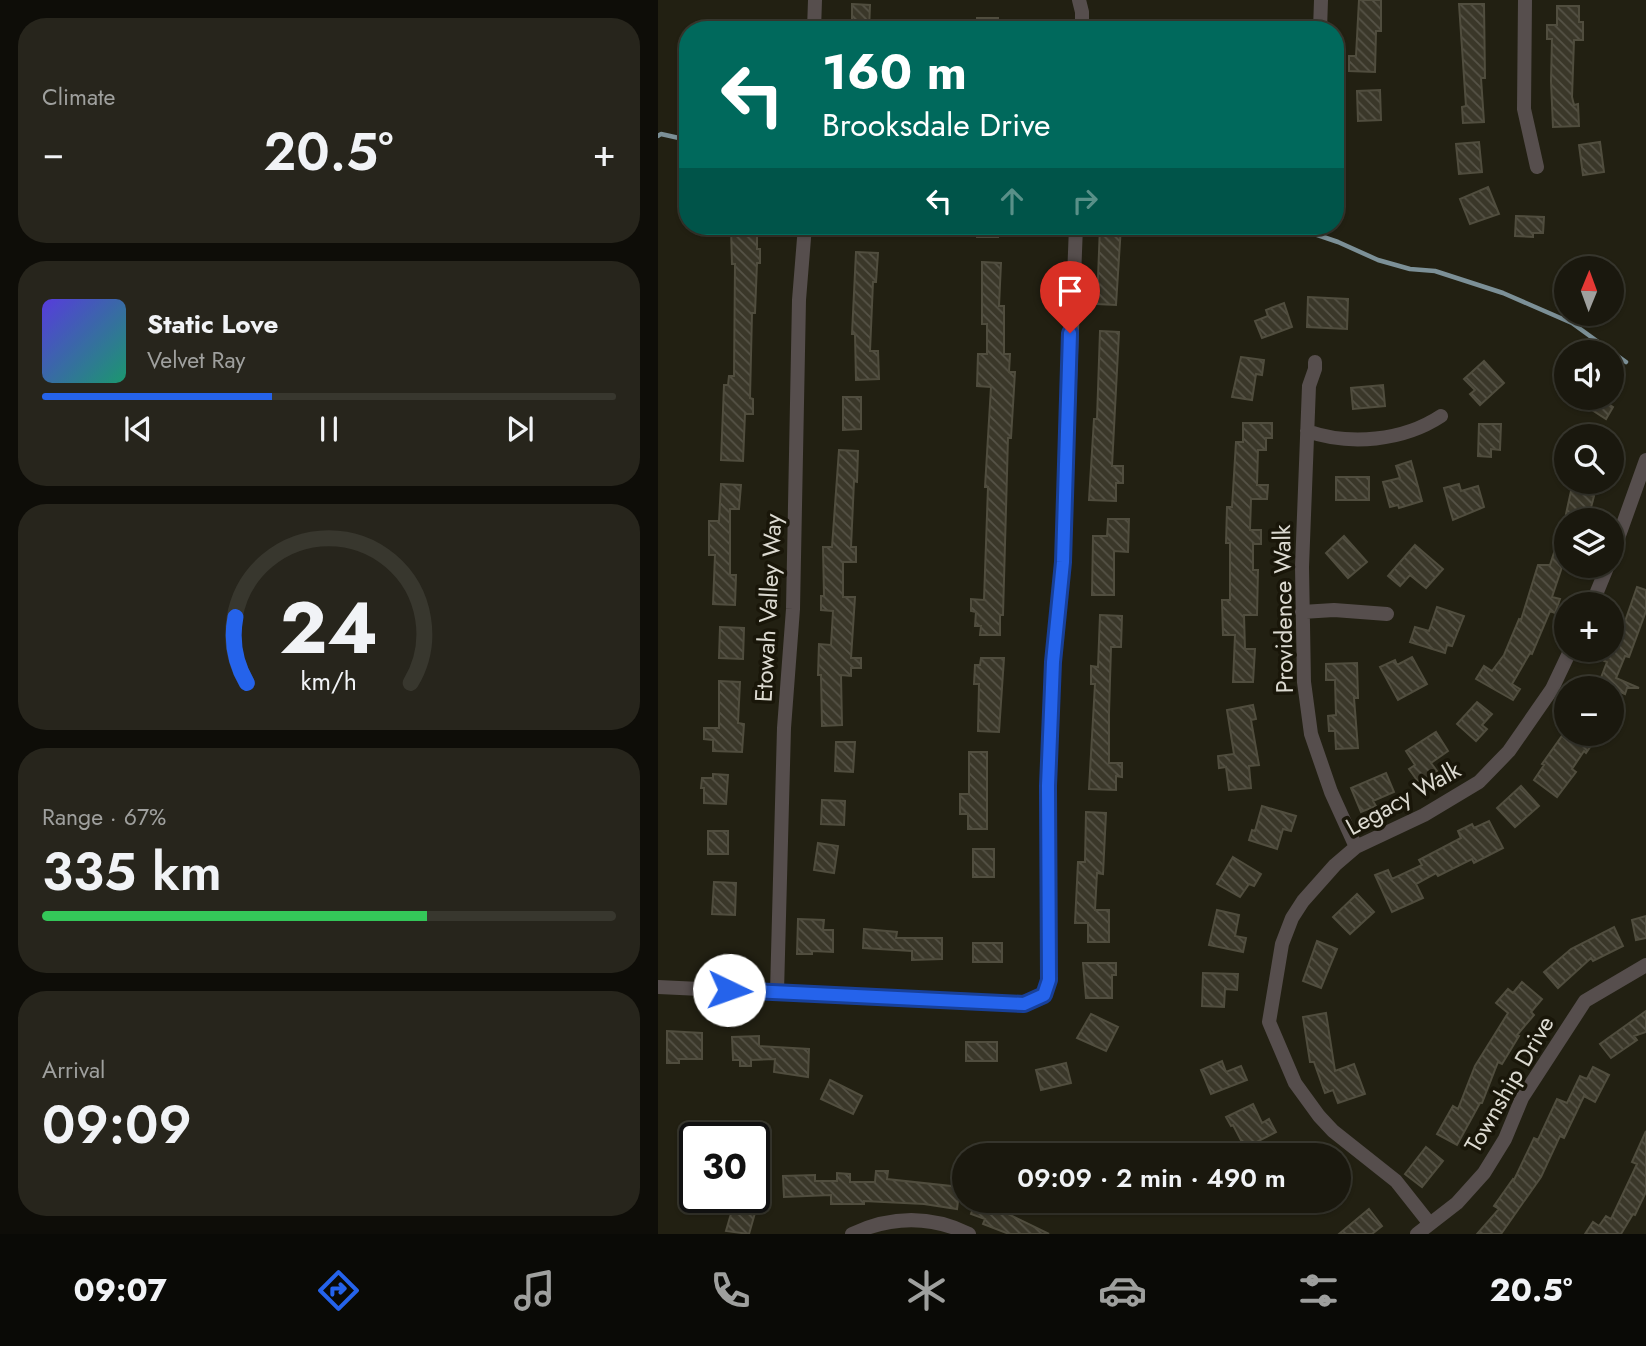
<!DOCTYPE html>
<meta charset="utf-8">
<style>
:root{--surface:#1a180e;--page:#27251c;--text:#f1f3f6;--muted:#9fa09e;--line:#38372e;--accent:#2563eb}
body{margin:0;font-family:Jost,sans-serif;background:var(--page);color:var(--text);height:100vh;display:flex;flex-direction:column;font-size:26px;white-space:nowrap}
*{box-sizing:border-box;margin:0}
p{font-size:23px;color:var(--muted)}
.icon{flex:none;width:38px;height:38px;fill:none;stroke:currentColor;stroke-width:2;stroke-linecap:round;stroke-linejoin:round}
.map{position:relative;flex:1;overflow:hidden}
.sheet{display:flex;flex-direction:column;gap:18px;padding:18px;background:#0e0d08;width:658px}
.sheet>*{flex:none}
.hud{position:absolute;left:21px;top:21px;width:665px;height:214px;border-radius:28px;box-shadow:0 2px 5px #0004,0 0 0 2px var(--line);background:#00695c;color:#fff;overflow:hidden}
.needle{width:46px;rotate:1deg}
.fabs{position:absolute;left:896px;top:256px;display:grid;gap:14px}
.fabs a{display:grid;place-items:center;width:70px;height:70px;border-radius:50%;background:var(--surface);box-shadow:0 2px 5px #0004,0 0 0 2px var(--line);font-size:35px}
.speed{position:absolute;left:21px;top:1122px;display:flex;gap:14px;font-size:35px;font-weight:700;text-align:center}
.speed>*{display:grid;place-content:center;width:91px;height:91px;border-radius:50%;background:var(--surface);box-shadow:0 2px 5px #0004,0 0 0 2px var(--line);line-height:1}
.speed .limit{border:4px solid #111;border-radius:10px;background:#fff;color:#111}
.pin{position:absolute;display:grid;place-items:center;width:60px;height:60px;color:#fff;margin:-72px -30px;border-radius:50% 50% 50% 0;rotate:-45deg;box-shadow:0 0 7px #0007}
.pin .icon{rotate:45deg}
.me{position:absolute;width:77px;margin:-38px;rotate:93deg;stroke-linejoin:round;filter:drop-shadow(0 0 5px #0008)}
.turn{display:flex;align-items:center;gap:24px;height:147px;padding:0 28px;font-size:32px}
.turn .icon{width:91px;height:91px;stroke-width:2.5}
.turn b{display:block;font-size:49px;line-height:60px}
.lanes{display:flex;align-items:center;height:66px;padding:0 28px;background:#0003;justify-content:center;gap:35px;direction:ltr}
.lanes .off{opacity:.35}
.big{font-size:52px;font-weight:600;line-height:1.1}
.sheet .tile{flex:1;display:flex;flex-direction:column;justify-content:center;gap:10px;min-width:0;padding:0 24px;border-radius:28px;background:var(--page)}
.sheet .dial{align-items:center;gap:0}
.dial svg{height:182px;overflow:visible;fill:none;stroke:var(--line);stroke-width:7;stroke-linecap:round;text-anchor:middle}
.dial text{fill:var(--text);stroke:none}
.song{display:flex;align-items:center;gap:21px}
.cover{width:84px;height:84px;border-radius:10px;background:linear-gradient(135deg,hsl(250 70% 55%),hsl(160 70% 35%))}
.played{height:7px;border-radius:4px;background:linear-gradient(90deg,var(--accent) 40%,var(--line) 40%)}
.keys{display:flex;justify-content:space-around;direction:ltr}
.heat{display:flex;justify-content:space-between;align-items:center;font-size:38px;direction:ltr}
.charge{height:10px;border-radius:5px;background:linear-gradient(90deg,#34c759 67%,var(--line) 0)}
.trip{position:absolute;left:294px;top:1143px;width:399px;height:70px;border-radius:35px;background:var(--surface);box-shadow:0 2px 5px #0004,0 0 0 2px var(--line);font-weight:600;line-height:70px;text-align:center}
.tab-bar{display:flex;height:112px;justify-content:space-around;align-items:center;background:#0a0a06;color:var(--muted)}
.tab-bar .icon{width:49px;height:49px}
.tab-bar .current{color:var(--accent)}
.tab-bar b{font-size:32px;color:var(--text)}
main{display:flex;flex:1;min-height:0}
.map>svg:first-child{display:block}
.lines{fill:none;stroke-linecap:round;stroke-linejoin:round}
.stream{stroke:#7c9097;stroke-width:4.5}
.building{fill:url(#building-back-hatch);stroke:#504d3e;stroke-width:2}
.street{stroke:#564e4d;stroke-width:14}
.route-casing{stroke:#184099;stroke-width:18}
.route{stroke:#2563eb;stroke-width:12}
.labels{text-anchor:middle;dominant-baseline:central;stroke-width:7;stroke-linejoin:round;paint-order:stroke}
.street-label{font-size:24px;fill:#dcdad1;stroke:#191609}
</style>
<main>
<section class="sheet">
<div class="tile"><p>Climate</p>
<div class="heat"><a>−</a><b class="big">20.5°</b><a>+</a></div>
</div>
<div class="tile">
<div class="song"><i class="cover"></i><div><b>Static Love</b><p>Velvet Ray</p></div></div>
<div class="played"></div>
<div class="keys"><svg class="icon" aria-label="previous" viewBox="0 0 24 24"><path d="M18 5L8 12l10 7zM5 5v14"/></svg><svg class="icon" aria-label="pause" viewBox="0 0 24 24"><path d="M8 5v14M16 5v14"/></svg><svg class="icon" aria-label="next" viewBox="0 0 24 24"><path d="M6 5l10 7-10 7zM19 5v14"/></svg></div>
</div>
<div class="tile dial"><svg viewBox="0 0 100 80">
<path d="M14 69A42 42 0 1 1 86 69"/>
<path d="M14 69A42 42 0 0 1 9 40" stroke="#2563eb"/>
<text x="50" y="56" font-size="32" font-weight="700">24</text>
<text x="50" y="72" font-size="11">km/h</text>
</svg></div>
<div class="tile"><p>Range · 67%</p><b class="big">335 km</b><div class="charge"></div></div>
<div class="tile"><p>Arrival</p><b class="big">09:09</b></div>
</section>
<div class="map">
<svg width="988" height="1234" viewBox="0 0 988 1234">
<defs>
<pattern id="building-back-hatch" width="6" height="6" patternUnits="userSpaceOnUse" patternTransform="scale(1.75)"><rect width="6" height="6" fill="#3a3729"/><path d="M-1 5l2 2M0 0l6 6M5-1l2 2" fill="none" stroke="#565347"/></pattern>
</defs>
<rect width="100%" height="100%" fill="#222012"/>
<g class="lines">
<path class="stream" d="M0,136L3,134L30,140
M633,226L680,242L720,260L752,269L777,271L845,293L914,323L954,352
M954,352L968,362"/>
</g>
<path class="building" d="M701,0H723V31H718L717,72L691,71V56H698Z
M194,4L212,5L211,30H194Z
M801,4H826L827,78H823L826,122L805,123L804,107L808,106Z
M899,6H921V22H925V40H916L914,97L916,105L920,104L921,126L895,127L893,81L894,39H889V25H899Z
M319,18H340V30H319Z
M722,90L723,120L700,121L699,91Z
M821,142L824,172L801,174L798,144Z
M942,142L946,172L925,175L921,145Z
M830,187L841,214L812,224L802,199Z
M858,216L886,217L885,233H875V237L857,236Z
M319,226H340V237H319Z
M442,226H463L458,305L439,304Z
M73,228H99V249H102V263H99L97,313H94L92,398L95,399V414H87L85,461L63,460L66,385H70L71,376H76L77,264H74Z
M198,252L220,253L218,282H215L212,351H220L221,379L198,380L197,334H194Z
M324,262L343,263L341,306H346V354H352L351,372H357L353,438H350L345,615H342V635H322L323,626H317L318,612L313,611V599L326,600L330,487H327L333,387L319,386L320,354H329V324H324Z
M650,297L690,299L689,329L649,327Z
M626,303L634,327L604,338L597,321L610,316L608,310Z
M442,331L461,332L454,466H465V483H458V501L431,500L436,419H439Z
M583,357L606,360L604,375L598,374L594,400L574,397Z
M826,361L846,383L822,405L812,394L817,390L806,379Z
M725,385L727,406L695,409L693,388Z
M185,397H203V429L185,430Z
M914,397H953L949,403L955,407L948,419Z
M585,423H614V438H608V450H600L599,485H610L609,499H593L592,530H603V544H595V570H600L599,615H586L587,649H597L595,682H575L577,635H565L564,600H572V543H568L569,507H574L578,442H585Z
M821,424H843L842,450L833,449V457L820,456Z
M181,450L200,451L199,482L196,481L193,547H198V562H185V597H197L193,658H203V668H193V676L183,675L184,725L164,726L163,675H160L161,644L173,645L175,611L163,610V596H166L165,547H174Z
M753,461L764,501L741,508L740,505L732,507L725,482L742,478L738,466Z
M678,477H711V500H678Z
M63,484L83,485L81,509H72V575H78L77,605L55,604L57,555H51V521H61Z
M801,484L803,491L820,486L826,507L795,520L786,488Z
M913,491L936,496L930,519L908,514Z
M450,519H471L470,552L456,551V595H434L435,536H449Z
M906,522L908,523V565L905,564L894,597L902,599L897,613L892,611L874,654L872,653L854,684L862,689L855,700L818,679L826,666L834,671L846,655L861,619L863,620L880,565H892Z
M686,536L709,562L690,578L668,553Z
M757,545L785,569L768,588L752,575L742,586L730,576Z
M979,587L988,590V611L971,657L967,656L958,678L981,688H969L967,694L954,688H939L949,662L946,661L951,649H954L960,629L964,630Z
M779,607L806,616L794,646L789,645L787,653L752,642L757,627L771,631Z
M442,615L464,616L463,647H453L451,713V763H464V777L458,776V790L431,789L437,684H433V666L440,667Z
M62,627L86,628L85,659L61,658Z
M754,657L769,684L740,700L722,667L737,660L739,665Z
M323,658H346L341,732L320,731L321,684H316L317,665H322Z
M699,663L700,698H696L700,748L678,749L677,731H671L670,716L678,715L677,680H668V664Z
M61,681L82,682L80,723L86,724L84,752L55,751V740L46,739V728H61Z
M819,702L834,714L824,725L829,729L818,741L799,724Z
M595,705L598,719L593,720L601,765L591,766L593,788L571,790L568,767L561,768L560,756L576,754L569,710Z
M778,732L790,751L773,763L779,771L761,783L751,769L757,765L748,751Z
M906,733H942L928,753L926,751L914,769L918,772L899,797L876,780L886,765L884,764Z
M178,742H197L195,772L177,771Z
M311,752H329V829H310V814H302V794H311Z
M728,773L736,792L715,801L718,806L703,812L693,788Z
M55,774L70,775L68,804L46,803V788H43L44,778H55Z
M863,786L881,806L857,827L839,808Z
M164,800L187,801L186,825L163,824Z
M604,806L638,816L633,831L625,829L619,849L591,840L594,830L597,831Z
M428,812L448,813L445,874L439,873L437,910H451V942H430V923H417L420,862H427Z
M831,821L845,848L816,863L814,859L780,876L778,873L758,884L765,898L734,912L717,875L730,870L734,879L764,865L761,860L803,838L800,831L814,824L816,828Z
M50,831H70V854H50Z
M160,843L180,846L176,873L156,870Z
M315,849H336V877H315Z
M575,857L603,874L596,886L591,884L582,897L559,884Z
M56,882L78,883L77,915L54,914Z
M699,894L716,912L692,934L675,917Z
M559,910L581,915L577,936L588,938L585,952L551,945Z
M988,916V938L978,940L974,920Z
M140,919L166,920L165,930H175V952L154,951V954H139Z
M956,927L965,946L935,961L933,958L900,988L886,972L913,949Z
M206,929L239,932L238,938H284V959L254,960V951L205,948Z
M659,941L679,949L663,988L645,981Z
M315,943H344V962H315Z
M425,963H458V975H454V998H428Z
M545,973L580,974L579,990L567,989L566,1007L544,1006Z
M864,982L884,999L873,1012L876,1015L859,1035L861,1036L844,1064L840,1062L824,1103H822L799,1145L779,1134L795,1106L800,1109L817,1066L850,1013L838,1003L850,989L855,993Z
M988,1011V1032L976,1036L979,1040L953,1058L942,1044Z
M668,1013L677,1071L696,1064L707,1094L680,1103L675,1090L667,1093L656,1062H652L645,1017Z
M433,1014L460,1027L448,1051L419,1038Z
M9,1031L44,1033V1059H21V1063H9Z
M101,1036V1046L151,1049L150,1077L116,1072L117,1059L93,1060V1066H82V1060H75L74,1037Z
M308,1042H339V1061H308Z
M564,1061L568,1072L583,1066L589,1080L553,1094L543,1070Z
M408,1063L413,1083L383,1090L378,1070Z
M935,1067L951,1075L937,1102L926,1096L906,1138L902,1136L883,1177L843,1234H819L841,1209L836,1206L855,1179L856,1180L876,1138L880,1140L899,1099L909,1103L922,1076L929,1079Z
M172,1080L204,1096L195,1114L163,1099Z
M595,1104L604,1123L611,1119L618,1132L587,1148L575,1125L573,1126L568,1117Z
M988,1131V1192L977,1215L975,1214L963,1234H927L935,1222L941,1226L948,1216L953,1219L979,1164L974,1162Z
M768,1147L785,1161L764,1187L747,1174Z
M218,1171H230L229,1179L302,1187L299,1209L266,1204L206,1201V1204H173V1195L126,1197L125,1176L157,1175V1181H179V1173L192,1174V1182H217Z
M77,1200L99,1206L91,1234L68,1231Z
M318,1200H333L350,1207L348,1213L391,1234H351L325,1224L327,1219L313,1214Z
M711,1209L724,1226L714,1234H681Z"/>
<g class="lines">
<path class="street" d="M421,0L424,12V30
M867,0L866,109L879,167
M156,30L157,0
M662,30L663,0
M657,362V369L651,386L644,567L646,682L653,734L673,792L698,847
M649,431C692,446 745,441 783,416
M954,555L988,460
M934,604L950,565
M644,612L676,610L729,614
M0,987L366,1004L386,995L391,980L390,786L395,662L405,562L418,226
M119,992L126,728L135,609L141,300L147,226
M772,1224L738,1181L675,1131L661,1116L637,1083L611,1022L624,944L634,918L645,901L677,865L698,847L766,815L821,782L851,751L894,689L913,649
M194,1234C233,1216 272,1215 311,1234
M759,1234L799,1203L826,1173L847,1139L864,1098L927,1001L988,965"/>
</g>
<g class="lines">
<defs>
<path id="route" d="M71,990L366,1004L386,995L391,980L390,786L395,662L405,562L412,333"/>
</defs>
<use href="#route" class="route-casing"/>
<use href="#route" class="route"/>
</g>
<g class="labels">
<g class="street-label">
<text transform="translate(110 608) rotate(-87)">Etowah Valley Way</text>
<text transform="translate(625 609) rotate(-91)">Providence Walk</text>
<text transform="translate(745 798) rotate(-29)">Legacy Walk</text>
<text transform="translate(851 1084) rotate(-60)">Township Drive</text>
</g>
</g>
</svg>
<div class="fabs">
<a><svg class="needle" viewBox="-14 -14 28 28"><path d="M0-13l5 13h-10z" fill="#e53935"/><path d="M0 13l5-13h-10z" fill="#9fa09e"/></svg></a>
<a><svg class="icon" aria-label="sound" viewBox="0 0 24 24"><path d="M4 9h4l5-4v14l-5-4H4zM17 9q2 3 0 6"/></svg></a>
<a><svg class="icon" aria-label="search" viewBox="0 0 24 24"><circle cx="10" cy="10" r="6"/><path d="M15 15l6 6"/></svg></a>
<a><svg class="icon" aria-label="layers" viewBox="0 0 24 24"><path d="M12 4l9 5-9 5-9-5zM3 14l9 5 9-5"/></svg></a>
<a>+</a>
<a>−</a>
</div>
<div class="speed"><div class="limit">30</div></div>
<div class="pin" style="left:412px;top:333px;background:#d93025"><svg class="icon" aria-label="arrive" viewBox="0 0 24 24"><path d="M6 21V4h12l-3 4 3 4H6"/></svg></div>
<svg class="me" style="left:71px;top:990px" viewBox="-20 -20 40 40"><circle r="19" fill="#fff"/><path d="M0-13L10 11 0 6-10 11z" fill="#2563eb"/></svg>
<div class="trip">09:09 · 2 min · 490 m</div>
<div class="hud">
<div class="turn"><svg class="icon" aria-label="left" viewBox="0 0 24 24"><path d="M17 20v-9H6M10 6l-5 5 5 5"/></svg><div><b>160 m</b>Brooksdale Drive</div></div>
<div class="lanes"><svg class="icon" aria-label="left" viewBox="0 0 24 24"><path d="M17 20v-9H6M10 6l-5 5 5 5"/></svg><svg class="icon off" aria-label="ahead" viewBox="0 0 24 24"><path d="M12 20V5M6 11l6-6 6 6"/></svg><svg class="icon off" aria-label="right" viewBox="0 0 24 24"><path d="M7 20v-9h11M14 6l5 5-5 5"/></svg></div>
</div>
</div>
</main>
<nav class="tab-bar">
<b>09:07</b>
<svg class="icon current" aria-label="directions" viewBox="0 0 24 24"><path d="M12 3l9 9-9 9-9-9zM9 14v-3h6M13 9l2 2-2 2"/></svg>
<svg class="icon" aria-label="music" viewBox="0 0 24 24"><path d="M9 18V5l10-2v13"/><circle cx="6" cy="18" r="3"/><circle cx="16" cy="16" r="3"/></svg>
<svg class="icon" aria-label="phone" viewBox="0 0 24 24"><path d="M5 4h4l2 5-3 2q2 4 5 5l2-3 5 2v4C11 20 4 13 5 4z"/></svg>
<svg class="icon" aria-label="climate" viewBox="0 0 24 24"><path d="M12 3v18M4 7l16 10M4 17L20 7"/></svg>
<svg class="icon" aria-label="car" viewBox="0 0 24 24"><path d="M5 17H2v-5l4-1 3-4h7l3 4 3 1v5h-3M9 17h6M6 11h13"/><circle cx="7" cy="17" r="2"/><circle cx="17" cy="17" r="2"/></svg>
<svg class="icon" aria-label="filters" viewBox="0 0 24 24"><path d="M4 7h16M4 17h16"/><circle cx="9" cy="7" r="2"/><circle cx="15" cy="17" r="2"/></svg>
<b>20.5°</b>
</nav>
